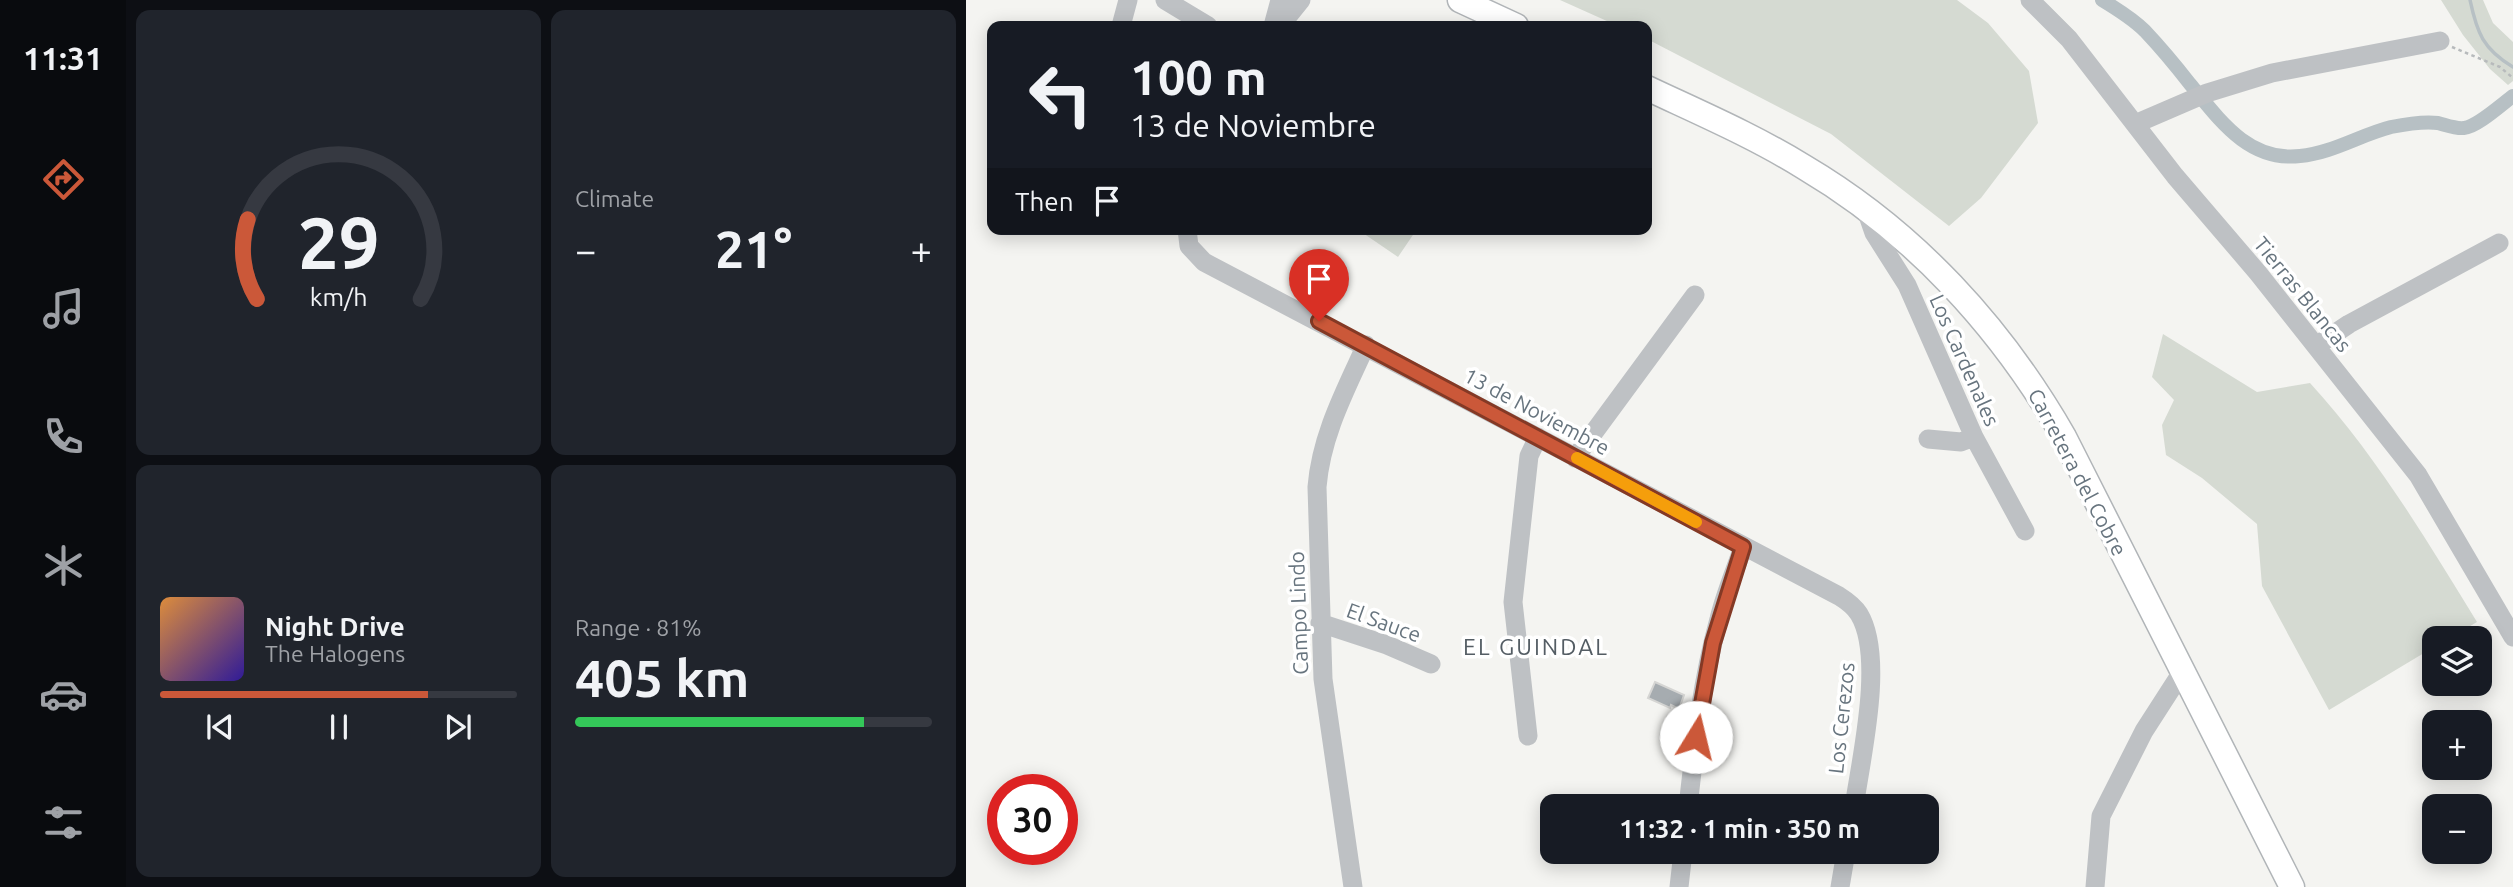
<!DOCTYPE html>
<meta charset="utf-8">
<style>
:root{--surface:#171b24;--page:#20242c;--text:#f1f3f6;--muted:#9ea1a6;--line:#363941;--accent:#cb5839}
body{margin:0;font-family:Ubuntu,sans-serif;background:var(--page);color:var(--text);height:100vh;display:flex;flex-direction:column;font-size:26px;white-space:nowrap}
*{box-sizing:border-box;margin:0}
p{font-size:23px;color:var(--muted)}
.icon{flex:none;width:38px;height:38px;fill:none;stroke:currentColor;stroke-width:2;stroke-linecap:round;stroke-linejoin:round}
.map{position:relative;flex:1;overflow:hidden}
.drawer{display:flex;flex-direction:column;gap:10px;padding:10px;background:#0d0f14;width:840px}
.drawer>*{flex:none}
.guide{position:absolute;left:21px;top:21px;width:665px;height:214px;border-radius:14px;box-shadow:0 4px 18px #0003;background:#171b24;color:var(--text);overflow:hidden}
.fabs{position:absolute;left:1456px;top:626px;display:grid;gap:14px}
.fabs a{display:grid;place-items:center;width:70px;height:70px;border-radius:14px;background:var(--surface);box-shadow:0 4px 18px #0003;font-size:35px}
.speed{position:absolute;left:21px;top:774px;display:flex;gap:14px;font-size:35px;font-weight:700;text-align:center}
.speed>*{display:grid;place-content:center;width:91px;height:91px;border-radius:50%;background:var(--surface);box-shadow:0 4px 18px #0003;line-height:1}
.speed .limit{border:10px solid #d22;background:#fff;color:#111}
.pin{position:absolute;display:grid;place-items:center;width:60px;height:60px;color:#fff;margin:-72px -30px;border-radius:50% 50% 50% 0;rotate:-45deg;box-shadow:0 0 7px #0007}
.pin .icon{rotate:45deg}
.me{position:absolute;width:77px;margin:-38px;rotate:9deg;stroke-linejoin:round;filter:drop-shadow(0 0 5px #0008)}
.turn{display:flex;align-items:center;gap:24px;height:147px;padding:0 28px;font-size:32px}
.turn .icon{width:91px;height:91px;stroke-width:2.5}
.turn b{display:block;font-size:49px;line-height:60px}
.then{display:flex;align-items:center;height:66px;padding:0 28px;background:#0003;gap:14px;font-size:26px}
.big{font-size:52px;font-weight:700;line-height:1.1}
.drawer .widget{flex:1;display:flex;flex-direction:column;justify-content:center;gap:10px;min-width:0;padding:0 24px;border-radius:14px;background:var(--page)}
.drawer .dial{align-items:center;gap:0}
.dial svg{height:182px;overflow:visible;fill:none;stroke:var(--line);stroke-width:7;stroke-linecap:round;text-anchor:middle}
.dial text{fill:var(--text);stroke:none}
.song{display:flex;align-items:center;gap:21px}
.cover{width:84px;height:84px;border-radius:10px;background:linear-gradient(135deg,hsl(30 70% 55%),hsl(250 70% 35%))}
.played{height:7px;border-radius:4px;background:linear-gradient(90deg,var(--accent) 75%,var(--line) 75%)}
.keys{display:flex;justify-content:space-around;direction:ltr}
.heat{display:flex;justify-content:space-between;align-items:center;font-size:38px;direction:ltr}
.charge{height:10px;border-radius:5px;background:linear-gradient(90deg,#34c759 81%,var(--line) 0)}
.drawer .tiles{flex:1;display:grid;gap:10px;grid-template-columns:repeat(2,1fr)}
.trip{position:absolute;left:574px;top:794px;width:399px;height:70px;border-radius:14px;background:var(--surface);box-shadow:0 4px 18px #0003;font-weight:700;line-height:70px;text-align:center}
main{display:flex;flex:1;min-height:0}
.dock{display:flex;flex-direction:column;width:126px;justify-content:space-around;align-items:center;background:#090b0e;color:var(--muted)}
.dock .icon{width:49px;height:49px}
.dock .current{color:var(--accent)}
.dock b{font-size:32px;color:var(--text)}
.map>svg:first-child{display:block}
.green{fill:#d5dad2}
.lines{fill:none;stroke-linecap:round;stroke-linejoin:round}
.stream{stroke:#b7c0c4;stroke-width:3.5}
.canal{stroke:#b7c0c4;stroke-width:14}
.building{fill:#a6acb0;stroke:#d5d5d3;stroke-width:2}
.major-casing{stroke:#b1b5b8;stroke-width:27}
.path{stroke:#b7babc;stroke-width:2.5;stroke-dasharray:3.5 3.5;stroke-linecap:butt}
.minor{stroke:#bec1c4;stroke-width:19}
.major{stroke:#fff;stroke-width:24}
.route-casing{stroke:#843925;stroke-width:18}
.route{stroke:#cb5839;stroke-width:12}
.slow{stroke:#f59e0b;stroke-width:12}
.labels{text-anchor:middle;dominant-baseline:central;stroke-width:7;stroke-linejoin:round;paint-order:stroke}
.street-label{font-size:21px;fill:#67747e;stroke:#fff}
.neighbourhood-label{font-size:23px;letter-spacing:2px;fill:#545d64;stroke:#fff}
</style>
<main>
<nav class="dock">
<b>11:31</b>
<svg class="icon current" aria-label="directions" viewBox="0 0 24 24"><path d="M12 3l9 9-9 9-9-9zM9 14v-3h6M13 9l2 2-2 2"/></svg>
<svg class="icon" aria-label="music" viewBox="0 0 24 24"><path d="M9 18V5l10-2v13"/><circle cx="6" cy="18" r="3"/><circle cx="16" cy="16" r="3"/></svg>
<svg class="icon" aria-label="phone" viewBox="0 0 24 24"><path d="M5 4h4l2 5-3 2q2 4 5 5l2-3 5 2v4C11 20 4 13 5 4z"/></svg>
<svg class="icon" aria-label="climate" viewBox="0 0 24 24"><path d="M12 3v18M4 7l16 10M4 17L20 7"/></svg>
<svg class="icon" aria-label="car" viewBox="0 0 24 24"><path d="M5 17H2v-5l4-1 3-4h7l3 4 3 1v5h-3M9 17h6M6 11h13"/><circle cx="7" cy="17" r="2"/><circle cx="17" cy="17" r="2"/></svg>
<svg class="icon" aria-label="filters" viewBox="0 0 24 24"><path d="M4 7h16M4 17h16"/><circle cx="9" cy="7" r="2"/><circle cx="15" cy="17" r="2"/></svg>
</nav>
<section class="drawer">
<div class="tiles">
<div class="widget dial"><svg viewBox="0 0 100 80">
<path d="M14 69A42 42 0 1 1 86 69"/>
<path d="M14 69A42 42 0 0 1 10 34" stroke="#cb5839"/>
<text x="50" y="56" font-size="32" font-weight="700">29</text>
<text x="50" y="72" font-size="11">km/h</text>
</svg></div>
<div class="widget"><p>Climate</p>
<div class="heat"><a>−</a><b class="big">21°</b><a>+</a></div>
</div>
<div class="widget">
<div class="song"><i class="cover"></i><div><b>Night Drive</b><p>The Halogens</p></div></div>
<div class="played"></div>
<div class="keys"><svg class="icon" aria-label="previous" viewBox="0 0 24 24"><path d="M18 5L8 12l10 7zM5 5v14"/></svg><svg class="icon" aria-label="pause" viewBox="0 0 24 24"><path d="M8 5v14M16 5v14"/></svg><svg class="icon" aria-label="next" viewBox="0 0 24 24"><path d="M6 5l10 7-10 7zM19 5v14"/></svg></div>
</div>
<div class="widget"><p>Range · 81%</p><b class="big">405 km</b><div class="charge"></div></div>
</div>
</section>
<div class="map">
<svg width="1547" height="887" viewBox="0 0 1547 887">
<rect width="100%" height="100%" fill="#f4f4f1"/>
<path class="green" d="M594,0H991L1022,23L1063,71L1072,123L1015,198L983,226L865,134L681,39V26H652Z
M1475,0H1517L1527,23L1547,42V81L1542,85L1524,69L1497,35Z
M391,229H451L432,257Z
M1197,334L1291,392L1344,383C1410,455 1460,539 1511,622L1482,639H1468V647L1363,710L1296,586L1291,524L1236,478L1200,455L1196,425L1208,400L1186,377Z"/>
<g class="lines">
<path class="stream" d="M1504,0C1511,33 1517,49 1547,67"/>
<path class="canal" d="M1136,0C1151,9 1167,19 1179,31C1195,48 1210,66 1224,84C1253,119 1282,162 1334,156C1366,153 1394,135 1425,127C1440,124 1457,121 1472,123C1480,125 1490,129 1498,128C1511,127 1536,104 1547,96"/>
</g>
<path class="building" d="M689,682L718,695L713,709L705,705L704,708L682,698Z"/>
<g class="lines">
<defs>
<path id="major" d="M494,0L550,26
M681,88C734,113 788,136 838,167C948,232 1035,327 1098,437L1326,887"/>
</defs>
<use href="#major" class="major-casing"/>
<path class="path" d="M1486,47L1534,67L1547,78"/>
<path class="minor" d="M199,0L242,26
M1064,0L1103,39L1209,176L1292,273L1452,475L1547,637
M155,26L162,0
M307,26L314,0
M314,26L335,0
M1169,124L1241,93L1306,73L1474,41
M899,207L908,233L941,285L1008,437L1059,531
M221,229L223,246L238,262L873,596C881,601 888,606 893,614C919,657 895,758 888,807
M1350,346L1383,324L1533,243
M962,439L995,442L1008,437
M609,458L729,295
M354,623L421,645L465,664
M562,736L547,602L563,456L572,437
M722,807C729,744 736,680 753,619C759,594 769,571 777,547
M387,887L357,679L351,487C355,436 379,391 400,345
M713,887L717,852
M874,887L880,852
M1129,887L1135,816L1178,731L1216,672"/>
<use href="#major" class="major"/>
</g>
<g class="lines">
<defs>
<path id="route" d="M353,321L777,547L747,643L730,737"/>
</defs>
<use href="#route" class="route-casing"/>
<use href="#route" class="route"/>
<path class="slow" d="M611,458L730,522"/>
</g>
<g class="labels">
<g class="street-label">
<text transform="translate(1337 294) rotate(51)">Tierras Blancas</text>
<text transform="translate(999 360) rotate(66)">Los Cardenales</text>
<text transform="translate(571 411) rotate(28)">13 de Noviembre</text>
<text transform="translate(1112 472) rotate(62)">Carretera del Cobre</text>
<text transform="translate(332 613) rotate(-92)">Campo Lindo</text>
<text transform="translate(418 622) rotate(20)">El Sauce</text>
<text transform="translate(875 718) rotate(-84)">Los Cerezos</text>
</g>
<g class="neighbourhood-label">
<text x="570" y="646">EL GUINDAL</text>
</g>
</g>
</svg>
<div class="fabs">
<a><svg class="icon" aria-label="layers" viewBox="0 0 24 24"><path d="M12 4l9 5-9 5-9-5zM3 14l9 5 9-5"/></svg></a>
<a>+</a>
<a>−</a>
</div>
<div class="speed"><div class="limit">30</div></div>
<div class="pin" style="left:353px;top:321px;background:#d93025"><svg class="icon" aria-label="arrive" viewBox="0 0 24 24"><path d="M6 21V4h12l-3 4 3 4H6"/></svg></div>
<svg class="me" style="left:730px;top:737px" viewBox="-20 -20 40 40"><circle r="19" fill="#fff"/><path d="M0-13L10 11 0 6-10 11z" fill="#cb5839"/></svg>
<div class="trip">11:32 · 1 min · 350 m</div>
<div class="guide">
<div class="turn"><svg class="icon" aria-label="left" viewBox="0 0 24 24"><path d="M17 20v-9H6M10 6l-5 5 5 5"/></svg><div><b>100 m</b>13 de Noviembre</div></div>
<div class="then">Then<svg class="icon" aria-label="arrive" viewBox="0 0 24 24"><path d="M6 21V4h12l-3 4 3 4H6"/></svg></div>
</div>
</div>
</main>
